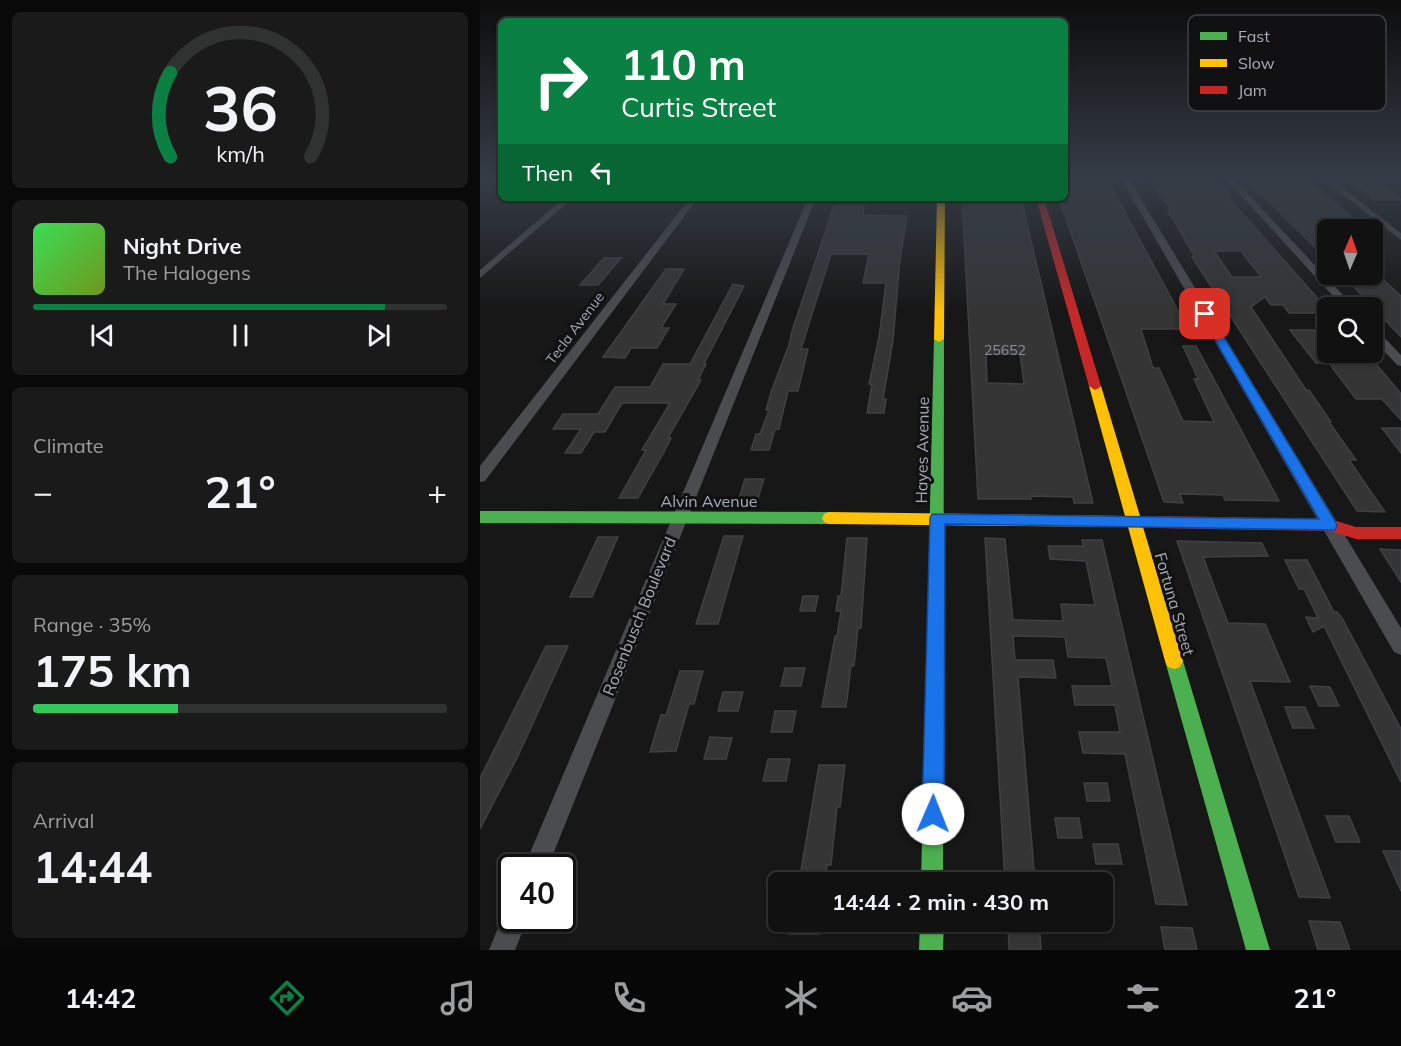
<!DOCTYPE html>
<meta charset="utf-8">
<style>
:root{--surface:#111;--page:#1a1a1a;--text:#f1f3f6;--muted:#9c9d9f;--line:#303131;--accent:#0b8043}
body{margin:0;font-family:Mulish,sans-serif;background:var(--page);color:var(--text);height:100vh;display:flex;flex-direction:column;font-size:22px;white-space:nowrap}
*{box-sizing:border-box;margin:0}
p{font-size:20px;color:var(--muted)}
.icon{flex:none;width:33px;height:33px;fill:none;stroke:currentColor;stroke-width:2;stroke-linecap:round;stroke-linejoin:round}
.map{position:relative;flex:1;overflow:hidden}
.panel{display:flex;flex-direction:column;gap:12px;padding:12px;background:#090909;width:480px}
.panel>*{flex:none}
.hud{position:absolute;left:18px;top:18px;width:570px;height:183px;border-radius:9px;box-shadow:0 2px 4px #0004,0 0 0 2px var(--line);background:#0b8043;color:#fff;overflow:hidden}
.needle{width:39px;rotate:2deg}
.controls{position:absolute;left:837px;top:219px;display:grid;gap:12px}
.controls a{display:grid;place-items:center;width:66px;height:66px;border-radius:9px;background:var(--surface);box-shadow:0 2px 4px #0004,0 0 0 2px var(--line);font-size:30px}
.speed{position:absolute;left:18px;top:854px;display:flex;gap:12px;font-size:30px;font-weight:700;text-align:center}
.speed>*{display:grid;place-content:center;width:78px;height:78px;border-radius:50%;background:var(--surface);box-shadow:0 2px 4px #0004,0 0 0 2px var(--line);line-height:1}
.speed .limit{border:3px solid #111;border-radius:9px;background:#fff;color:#111}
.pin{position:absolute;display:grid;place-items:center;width:51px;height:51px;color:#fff;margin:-26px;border-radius:12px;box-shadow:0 3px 9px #0006}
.me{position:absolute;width:66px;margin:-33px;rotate:1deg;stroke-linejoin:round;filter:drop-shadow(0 0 4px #0008)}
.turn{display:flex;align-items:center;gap:21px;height:126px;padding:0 24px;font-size:27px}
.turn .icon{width:78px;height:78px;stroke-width:2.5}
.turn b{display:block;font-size:42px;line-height:51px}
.then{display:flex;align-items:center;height:57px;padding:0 24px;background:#0003;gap:12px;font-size:22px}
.big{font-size:45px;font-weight:700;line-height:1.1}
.panel .card{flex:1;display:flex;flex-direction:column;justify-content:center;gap:9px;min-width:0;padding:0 21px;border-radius:9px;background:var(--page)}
.panel .dial{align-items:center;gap:0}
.dial svg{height:156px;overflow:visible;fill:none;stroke:var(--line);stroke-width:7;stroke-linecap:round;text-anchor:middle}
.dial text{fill:var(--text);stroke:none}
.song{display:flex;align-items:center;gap:18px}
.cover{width:72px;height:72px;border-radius:9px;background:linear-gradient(135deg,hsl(130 70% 55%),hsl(80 70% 35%))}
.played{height:6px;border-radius:3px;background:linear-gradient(90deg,var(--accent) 85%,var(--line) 85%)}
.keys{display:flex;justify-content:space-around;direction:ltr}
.heat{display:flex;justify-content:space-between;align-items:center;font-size:33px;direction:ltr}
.charge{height:9px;border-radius:4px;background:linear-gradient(90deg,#34c759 35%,var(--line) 0)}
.trip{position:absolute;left:288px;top:872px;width:345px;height:60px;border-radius:9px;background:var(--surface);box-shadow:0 2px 4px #0004,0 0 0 2px var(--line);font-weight:700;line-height:60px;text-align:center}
.tabs{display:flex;height:96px;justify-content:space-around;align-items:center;background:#070707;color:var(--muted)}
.tabs .icon{width:42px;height:42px}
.tabs .current{color:var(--accent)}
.tabs b{font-size:27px;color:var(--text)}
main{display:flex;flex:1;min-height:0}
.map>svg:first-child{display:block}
.building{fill:#353536;stroke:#3f4043;stroke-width:1.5;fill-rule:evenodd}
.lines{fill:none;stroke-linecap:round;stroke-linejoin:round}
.street{fill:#4b4c50;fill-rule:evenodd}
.fast{fill:#4caf50;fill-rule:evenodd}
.slow{fill:#ffc107;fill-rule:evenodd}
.jam{fill:#c62828;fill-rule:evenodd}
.route{fill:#1a73e8;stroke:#114b97;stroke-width:1.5}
.labels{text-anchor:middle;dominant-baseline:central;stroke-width:6;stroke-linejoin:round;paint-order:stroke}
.far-street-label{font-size:14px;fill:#a8adb8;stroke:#111113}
.number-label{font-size:14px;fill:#8b8f98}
.street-label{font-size:16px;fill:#a8adb8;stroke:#111113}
.key{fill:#111113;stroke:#3e4045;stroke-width:1.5}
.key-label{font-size:16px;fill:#a8adb8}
</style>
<main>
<section class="panel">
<div class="card dial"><svg viewBox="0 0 100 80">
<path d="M14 69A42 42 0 1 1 86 69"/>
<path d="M14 69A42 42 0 0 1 14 26" stroke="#0b8043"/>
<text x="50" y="56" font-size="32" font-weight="700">36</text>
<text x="50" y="72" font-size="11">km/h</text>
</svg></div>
<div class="card">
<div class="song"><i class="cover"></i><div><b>Night Drive</b><p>The Halogens</p></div></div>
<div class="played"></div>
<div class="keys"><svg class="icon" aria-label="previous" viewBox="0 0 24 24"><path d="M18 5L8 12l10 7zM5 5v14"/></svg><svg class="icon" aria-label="pause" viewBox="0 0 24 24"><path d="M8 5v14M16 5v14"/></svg><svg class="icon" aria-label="next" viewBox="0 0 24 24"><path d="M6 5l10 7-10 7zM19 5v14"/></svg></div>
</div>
<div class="card"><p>Climate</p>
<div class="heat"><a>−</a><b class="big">21°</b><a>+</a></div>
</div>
<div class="card"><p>Range · 35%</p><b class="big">175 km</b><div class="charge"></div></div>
<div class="card"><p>Arrival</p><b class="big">14:44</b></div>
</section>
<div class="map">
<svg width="921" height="950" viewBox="0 0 921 950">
<rect width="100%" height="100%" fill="#171717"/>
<path class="building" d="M585,179H627L702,318L707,329H661L673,368H679L703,421L734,422L714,379H718L703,346H716L799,501L745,500L743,495L700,494L703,503L684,502L579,198H585Z
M828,179L886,230H833L848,243V260L767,180Z
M670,180L738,181L751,196H747L848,310V313H809L803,305H791L785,297L771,307L826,390H829L851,422H849L876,460H869L905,512L877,511L712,257H715L688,211H691ZM734,251H761L781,277H752Z
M870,180H897L921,200H894Z
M482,198H541L613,503H594L593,497L550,496L551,499H498ZM506,354H540L544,384L507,383Z
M354,206H384L383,215L427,216L420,259L413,341L403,399H406L404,413H387L392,384H389L399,337L406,283H383L389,254H351L321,349H328L318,391H308L299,429H295L289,450H271L276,434H280L289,410H286L291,392L309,345L312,331Z
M124,258H141L118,285H100Z
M186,269H204L183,304H196L181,328H189L177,348H151L145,358L123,357Z
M862,274H897L921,296V337Z
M253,284L264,286L224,364H226L218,380H221L188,438H191L185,450L158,498H139L166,450H162L190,403H142L125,432H114L101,453H85L101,429H73L83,414H118L135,387H170L183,364H210Z
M810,330H834L848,348V352H886L921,394V420L902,399H876L849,363H836Z
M902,428H921V453Z
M265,479H284L278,498H259Z
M244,536H263L238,624H216Z
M118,537H138L112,597H90Z
M367,538H387L381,628H378L374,666H371L366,707H342L355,636H357L361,611H356L358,596H361Z
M505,538L525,539L533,620L583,621L581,604L615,605L606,561L570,559L568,546H603L602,540H622L707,905L676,904L645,754L603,753L599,732H640L635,705H595L592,686H632L626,658L588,657L585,637L533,636L535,660H573L576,678L538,677L555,882H525Z
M697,541L782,543L788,556L723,557L748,623L785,624L810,682L770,681L850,898L819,897Z
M900,549L921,550V582Z
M805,560H827L854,612H857L862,618L921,729V782L844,626L833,632L826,617L838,618L824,589H819Z
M323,596H338L335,611H320Z
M66,646H88L38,756L0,829V778Z
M305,668H325L321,686H301Z
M200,671H223L214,704H209L196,751L170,752L181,715H186Z
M830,686L850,687L859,706H839Z
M243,692H263L258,711H238Z
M805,707H825L834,728H813Z
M295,711H316L312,732H291Z
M230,737L252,738L246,759H224Z
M288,759H310L306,781H283Z
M339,765H365L360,807H357L351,865H347L345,882H319Z
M604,783H627L630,801H607Z
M846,816H869L880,842H856Z
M575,818H599L602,838H578Z
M613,844H638L642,864H616Z
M903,851H921V891Z
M310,921H341L340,934H308Z
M528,921H559L561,950H529Z
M829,921L860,922L870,950H838Z
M681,927L712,928L717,950H685Z"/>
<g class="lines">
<path class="street" d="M641,179H649L921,628V655L914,652Z
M746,179H754L875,308H864Z
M843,179H851L921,233V240Z
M84,198H93L0,278V270Z
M210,198H218L5,481L0,482V466Z
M328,198H336L68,867H44Z
M892,328L896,329L921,355V366L917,365L892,338Z
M32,906V918H48L35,950H9L26,909Z"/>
<path class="fast" d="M459,336L464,339L463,882H441L454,339Z
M0,511L349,512L354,514L356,518L354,522L349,524L0,523Z
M694,653L700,655L703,661L790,950H766L685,661L688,655Z
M440,921H464L463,950H439Z"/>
<path class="slow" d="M457,198H465L464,339L459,342L454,339Z
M615,382L621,386L660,516L682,518L684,522L682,526L663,527L703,661L700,667L694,669L688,667L685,661L648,527L349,524L344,522L342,518L344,514L349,512L645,516L609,386Z"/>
<path class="jam" d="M556,198H564L621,386L619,388L615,390L609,386Z
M677,516L850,519L876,527H921V539H876L850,531L677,528L672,526L670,522L672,518Z"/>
</g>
<linearGradient id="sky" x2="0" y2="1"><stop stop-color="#0d0d0d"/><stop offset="0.57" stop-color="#363c47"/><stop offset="1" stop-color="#363c47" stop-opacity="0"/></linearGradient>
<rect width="921" height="312" fill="url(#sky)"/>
<path class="route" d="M725,311L730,314L855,521L857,525L855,530L465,524L464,814L461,821L453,824L446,821L442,814L450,518L452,514L839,519L720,314Z"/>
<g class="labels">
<g class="far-street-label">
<text transform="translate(95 328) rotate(-53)">Tecla Avenue</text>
</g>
<g class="number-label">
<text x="525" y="350">25652</text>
</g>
<g class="street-label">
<text transform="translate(442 450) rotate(-89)">Hayes Avenue</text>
<text x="229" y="501">Alvin Avenue</text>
<text transform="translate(695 604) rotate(74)">Fortuna Street</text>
<text transform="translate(159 616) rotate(-68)">Rosenbusch Boulevard</text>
</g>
</g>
<rect x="708" y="15" width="198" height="96" rx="9" class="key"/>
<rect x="720" y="32" width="27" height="8" fill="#4caf50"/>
<rect x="720" y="59" width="27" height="8" fill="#ffc107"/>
<rect x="720" y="86" width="27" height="8" fill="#c62828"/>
<g class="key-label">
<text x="758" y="42">Fast</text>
<text x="758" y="69">Slow</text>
<text x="758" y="96">Jam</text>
</g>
</svg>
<div class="controls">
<a><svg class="needle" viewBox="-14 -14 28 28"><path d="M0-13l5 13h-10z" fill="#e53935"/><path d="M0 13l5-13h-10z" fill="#9c9d9f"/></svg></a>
<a><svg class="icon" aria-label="search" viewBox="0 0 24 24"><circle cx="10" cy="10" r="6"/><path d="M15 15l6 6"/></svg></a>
</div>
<div class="speed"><div class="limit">40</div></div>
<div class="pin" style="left:725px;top:314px;background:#d93025"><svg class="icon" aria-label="arrive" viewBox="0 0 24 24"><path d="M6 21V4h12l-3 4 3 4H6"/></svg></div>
<svg class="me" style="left:453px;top:814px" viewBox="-20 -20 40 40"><circle r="19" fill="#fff"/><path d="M0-13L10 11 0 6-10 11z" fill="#1a73e8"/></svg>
<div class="trip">14:44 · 2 min · 430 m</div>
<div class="hud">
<div class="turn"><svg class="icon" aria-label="right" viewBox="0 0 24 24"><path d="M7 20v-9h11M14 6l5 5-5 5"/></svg><div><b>110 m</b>Curtis Street</div></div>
<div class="then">Then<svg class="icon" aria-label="left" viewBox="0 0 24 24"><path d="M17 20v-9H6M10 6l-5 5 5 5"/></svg></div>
</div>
</div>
</main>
<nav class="tabs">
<b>14:42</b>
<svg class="icon current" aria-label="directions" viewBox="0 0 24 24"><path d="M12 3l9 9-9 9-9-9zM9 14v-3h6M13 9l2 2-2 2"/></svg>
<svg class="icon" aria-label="music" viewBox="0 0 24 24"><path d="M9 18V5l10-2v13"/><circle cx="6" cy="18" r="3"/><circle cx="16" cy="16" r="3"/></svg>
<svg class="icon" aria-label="phone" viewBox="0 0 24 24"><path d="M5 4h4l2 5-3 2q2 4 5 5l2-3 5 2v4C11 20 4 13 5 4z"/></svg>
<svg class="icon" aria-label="climate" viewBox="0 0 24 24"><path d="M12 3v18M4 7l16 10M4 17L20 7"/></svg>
<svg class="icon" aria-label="car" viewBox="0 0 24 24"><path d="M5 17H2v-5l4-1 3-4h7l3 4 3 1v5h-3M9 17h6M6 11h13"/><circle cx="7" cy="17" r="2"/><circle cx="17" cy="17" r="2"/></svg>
<svg class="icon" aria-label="filters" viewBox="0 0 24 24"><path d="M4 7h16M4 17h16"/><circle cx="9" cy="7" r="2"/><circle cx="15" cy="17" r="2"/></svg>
<b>21°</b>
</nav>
